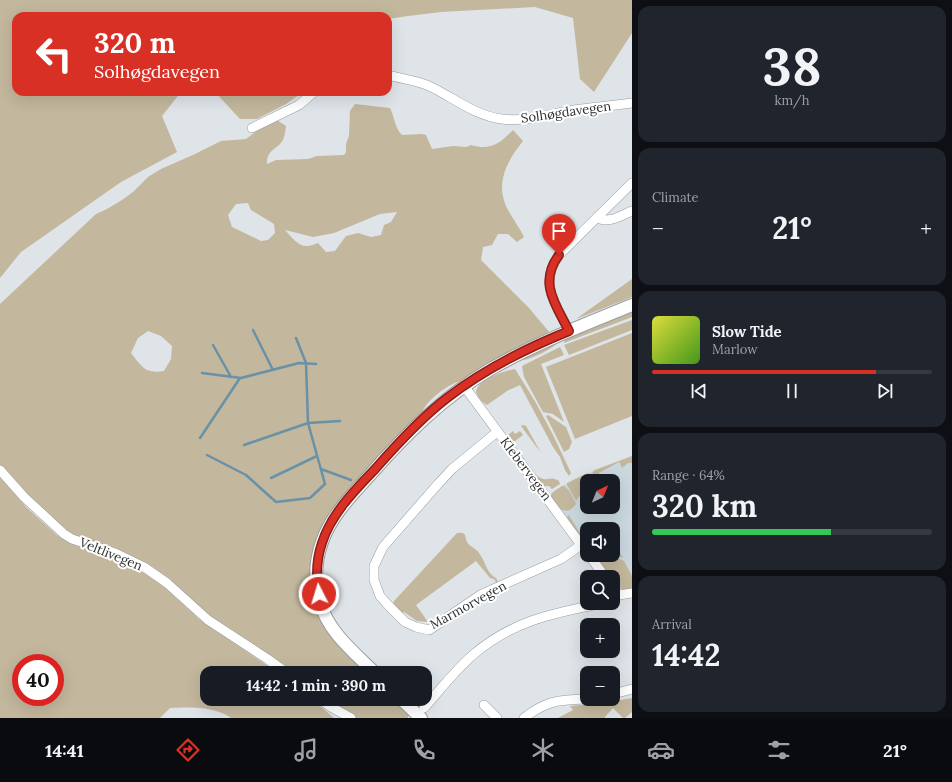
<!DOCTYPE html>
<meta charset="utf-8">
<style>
:root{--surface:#171b24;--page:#20242c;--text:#f1f3f6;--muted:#9ea1a6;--line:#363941;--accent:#d93025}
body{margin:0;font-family:Lora,serif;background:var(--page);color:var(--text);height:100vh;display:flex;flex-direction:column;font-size:15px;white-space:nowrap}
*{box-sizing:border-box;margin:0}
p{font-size:13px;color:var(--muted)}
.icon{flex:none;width:22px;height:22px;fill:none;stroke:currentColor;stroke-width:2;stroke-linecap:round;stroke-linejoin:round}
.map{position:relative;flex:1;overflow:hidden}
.drawer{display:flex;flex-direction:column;gap:6px;padding:6px;background:#0d0f14;width:320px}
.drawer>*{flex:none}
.banner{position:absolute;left:12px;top:12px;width:380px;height:84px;border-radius:12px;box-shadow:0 4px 16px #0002;background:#d93025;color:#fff;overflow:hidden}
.needle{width:26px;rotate:43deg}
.buttons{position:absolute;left:580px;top:474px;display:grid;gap:8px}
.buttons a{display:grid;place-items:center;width:40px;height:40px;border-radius:8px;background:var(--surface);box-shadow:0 4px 16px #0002;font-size:20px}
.speed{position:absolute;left:12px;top:654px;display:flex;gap:8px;font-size:20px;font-weight:700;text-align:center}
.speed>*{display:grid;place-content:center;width:52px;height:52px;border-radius:50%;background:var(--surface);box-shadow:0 4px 16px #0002;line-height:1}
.speed .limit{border:6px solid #d22;background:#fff;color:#111}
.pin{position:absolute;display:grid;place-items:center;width:34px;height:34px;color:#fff;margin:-41px -17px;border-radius:50% 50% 50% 0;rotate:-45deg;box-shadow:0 0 4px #0007}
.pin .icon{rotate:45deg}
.me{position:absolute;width:44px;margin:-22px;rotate:355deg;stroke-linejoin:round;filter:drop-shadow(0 0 3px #0008)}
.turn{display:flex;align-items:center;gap:14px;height:84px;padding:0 16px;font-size:18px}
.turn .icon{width:52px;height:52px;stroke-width:2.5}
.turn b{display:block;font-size:28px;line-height:34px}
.big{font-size:30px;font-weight:800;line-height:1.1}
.drawer .card{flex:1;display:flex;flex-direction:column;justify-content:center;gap:6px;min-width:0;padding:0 14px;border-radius:12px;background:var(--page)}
.drawer .dial{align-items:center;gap:0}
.dial b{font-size:52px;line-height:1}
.song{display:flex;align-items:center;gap:12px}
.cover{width:48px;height:48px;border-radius:6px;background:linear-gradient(135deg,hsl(60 70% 55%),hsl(100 70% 35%))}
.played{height:4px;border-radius:2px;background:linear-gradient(90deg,var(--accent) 80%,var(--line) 80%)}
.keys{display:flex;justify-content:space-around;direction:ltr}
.heat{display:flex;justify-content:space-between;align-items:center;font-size:22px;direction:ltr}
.charge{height:6px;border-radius:3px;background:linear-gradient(90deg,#34c759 64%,var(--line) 0)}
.trip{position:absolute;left:200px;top:666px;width:232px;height:40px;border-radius:12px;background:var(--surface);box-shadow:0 4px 16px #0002;font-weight:800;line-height:40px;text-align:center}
.tab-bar{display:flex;height:64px;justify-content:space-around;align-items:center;background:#090b0e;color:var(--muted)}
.tab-bar .icon{width:28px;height:28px}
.tab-bar .current{color:var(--accent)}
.tab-bar b{font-size:18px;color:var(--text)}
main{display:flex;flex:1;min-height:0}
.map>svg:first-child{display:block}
.built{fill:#cbd8df;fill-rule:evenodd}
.green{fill:#c3b79d;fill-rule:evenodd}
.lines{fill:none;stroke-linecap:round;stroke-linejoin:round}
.stream{stroke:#6991a7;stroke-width:2.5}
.street-casing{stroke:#989da0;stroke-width:10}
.secondary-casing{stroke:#989da0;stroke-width:14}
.street{stroke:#fff;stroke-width:9}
.secondary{stroke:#fff;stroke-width:12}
.route-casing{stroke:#8d1f18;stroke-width:10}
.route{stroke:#d93025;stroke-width:7}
.labels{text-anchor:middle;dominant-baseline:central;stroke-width:4;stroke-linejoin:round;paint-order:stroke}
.street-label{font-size:13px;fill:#2c2e2f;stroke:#fff}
</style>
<main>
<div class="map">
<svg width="632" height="718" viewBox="0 0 632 718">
<rect width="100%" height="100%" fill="#dfe4e8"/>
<path class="built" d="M632,456V592L619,588L614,584L613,583V577L600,561L598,555H613V529H587V542L570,524L567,518L558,508L551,494L562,486L588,473ZM587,481H613V507H587Z"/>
<path class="green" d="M0,0H632V33L594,92L580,79L573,18L535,7L441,12L408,16L388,19V16H16V92H181L162,116L177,152L121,182L21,252L0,278Z
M215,92H303L286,104L257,119H240Z
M355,104L390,108C395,117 394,127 402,135L422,134L426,135L432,149L453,146L466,147L471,145C491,151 500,143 513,130L523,141C507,161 494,184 508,210C513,219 519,227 524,237L517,242L508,234H498L492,245L483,247L481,260L529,308L550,333L466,380C453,381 437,393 428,403C424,407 421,414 417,419L335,509L315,596L370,673H291L215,623L169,581L67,532L20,489L0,465V304L96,214L107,209L122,200L133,192L148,177L161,169L195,154L221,141L246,139L262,127L277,120L286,126C285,132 285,139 280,144C274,150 266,152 267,164L276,160L308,159L317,156L344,155L346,152V144L349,136L350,111ZM248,203L251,210L274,224L275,233L268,240L261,241L232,227L228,215L236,204ZM397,212L391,222L384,225L381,235L371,237L358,233L346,236L335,251L326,252L318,243C301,251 296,242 285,230L313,237L334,233L380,214ZM148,331L161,336L172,346L171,359L164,371C145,374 142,367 131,353L138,338Z
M632,279V297L576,319Z
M632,310V317L564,343L565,338Z
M632,320V330L569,355L564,345Z
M632,333V416L575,439L546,367Z
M557,343C554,348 530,360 523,360L531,353Z
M560,347L564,355L541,364L564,422L553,414L543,412L524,377L522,366Z
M515,369L536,403L553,435L571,473L569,476L565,470L560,457L553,447L520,385L507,391L487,405C481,402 479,398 476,392C478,380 503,371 515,369Z
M548,415L566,427L572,442L569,449L564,452L546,416Z
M523,425L526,426L541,453L521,426Z
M513,431L515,434L520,431L523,435L515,441L510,443L506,437Z
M516,450H518C523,457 533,475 541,478C548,482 549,475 559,481L560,484L552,489L549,486H541Z
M632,456V463H628L622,468L619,462L599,473L602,479L597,481H589L593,472L595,470Z
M588,473L580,495L576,501L567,485V483Z
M0,474L26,507L58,536L132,566L151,575L199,619L278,673H207V699H312L334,718H231C215,706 189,707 170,708L160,718H0ZM21,663H55V697H21Z
M562,486H564C570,490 573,498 576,504C565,519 556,506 550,496L553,492Z
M569,515L578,530L587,539V542C579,536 570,526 567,516Z
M457,533C467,532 464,535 467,542C470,547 476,548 479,553C486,562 486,573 496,578L498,582L493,586L492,585L496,582L494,579L490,578L476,561L416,605L428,622L417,621L404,612L401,614L393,605L394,601Z
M613,540L623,558L613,553Z
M598,555H612L624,561L632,576V592L624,591L613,583V577H608L601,564Z
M632,698V712L625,718H623L613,708L605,717V718H558L573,710L570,706L604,703Z
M324,699H396L409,712L408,718H356L346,714Z"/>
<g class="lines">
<path class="stream" d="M253,330L273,370
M213,345L231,377
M202,373L241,378L299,363L316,364
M200,438L240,378
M244,445L308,423L340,421
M207,455L246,475L276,502L310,498L325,484L308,423L306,363L296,338
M321,469L351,480
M271,478L317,456"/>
<defs>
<path id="street" d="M388,75C402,79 416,80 429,86C453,97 475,116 502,119C526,122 550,114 574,110C593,107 613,106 632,103
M252,128L299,105L314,92
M597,217C607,225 622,215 632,211
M569,331C556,305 538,283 559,255L632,183
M464,386L587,553
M497,432L452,469L438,484L383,547L374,566V580L380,596L388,605L405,622L416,627L429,630L482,594L561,559L581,545
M0,470L24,497L64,534L72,539L115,553L144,567L167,583L208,620L266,658L287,673
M589,555L605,577
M613,599L619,595L632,593
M613,694L632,689
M320,699L331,707L351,718
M484,705L497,718
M424,708C440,690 455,670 474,654C514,620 555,613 604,603
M524,718C547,700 559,700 587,699"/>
<path id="secondary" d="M375,673C354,652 328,632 320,602C315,583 315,561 322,542C331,516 351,496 369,476C404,436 442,398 489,370C534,344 583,325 632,305
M401,699L421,718"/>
</defs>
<use href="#street" class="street-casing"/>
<use href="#secondary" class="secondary-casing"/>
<use href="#street" class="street"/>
<use href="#secondary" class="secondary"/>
</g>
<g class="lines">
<defs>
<path id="route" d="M319,594C316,577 316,560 322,543C331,514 355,490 376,468C398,443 421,418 447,398C483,370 527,348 569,331C556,305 538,283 559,255"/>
</defs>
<use href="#route" class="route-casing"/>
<use href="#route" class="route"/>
</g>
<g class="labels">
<g class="street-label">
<text transform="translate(566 112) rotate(-8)">Solhøgdavegen</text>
<text transform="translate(526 469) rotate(53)">Klebervegen</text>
<text transform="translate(111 554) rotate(22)">Veltlivegen</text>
<text transform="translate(468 605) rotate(-29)">Marmorvegen</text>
</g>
</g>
</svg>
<div class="buttons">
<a><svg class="needle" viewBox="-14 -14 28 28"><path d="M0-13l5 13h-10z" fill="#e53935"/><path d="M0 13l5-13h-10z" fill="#9ea1a6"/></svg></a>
<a><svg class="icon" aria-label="sound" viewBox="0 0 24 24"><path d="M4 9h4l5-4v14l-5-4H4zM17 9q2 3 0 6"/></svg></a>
<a><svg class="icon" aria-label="search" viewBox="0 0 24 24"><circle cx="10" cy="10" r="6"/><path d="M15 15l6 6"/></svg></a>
<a>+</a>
<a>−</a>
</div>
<div class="speed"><div class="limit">40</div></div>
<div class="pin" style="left:559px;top:255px;background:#d93025"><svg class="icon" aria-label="arrive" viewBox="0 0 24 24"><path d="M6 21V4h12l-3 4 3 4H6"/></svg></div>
<svg class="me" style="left:319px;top:594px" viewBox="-20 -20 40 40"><circle r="17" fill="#d93025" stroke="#fff" stroke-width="3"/><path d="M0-11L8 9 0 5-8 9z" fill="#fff"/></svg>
<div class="trip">14:42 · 1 min · 390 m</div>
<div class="banner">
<div class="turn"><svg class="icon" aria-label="left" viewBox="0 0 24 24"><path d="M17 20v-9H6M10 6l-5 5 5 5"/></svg><div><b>320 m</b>Solhøgdavegen</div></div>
</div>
</div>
<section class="drawer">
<div class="card dial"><b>38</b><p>km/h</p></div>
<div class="card"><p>Climate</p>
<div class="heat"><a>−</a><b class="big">21°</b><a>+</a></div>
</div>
<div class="card">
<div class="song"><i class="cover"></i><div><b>Slow Tide</b><p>Marlow</p></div></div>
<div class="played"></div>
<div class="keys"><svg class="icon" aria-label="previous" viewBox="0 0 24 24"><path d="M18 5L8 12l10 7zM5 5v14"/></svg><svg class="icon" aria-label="pause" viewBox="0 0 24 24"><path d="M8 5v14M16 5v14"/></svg><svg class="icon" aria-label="next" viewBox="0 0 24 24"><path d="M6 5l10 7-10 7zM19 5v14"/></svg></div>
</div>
<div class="card"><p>Range · 64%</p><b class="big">320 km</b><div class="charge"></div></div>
<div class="card"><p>Arrival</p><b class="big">14:42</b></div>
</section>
</main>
<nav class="tab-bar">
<b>14:41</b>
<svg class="icon current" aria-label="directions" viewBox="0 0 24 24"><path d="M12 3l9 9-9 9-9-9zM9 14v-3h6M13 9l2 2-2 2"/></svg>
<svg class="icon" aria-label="music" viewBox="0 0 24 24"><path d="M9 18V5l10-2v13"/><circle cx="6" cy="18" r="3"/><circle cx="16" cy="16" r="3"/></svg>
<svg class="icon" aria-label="phone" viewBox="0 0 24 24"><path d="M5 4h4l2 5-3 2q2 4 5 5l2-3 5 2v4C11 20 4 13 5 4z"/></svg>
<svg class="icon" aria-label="climate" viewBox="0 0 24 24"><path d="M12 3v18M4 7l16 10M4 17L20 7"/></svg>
<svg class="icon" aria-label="car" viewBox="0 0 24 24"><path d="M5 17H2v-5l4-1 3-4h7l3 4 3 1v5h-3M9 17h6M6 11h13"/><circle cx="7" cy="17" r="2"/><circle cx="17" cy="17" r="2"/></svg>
<svg class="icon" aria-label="filters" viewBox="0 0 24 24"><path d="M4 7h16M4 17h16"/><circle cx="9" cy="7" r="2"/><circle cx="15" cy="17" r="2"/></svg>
<b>21°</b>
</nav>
